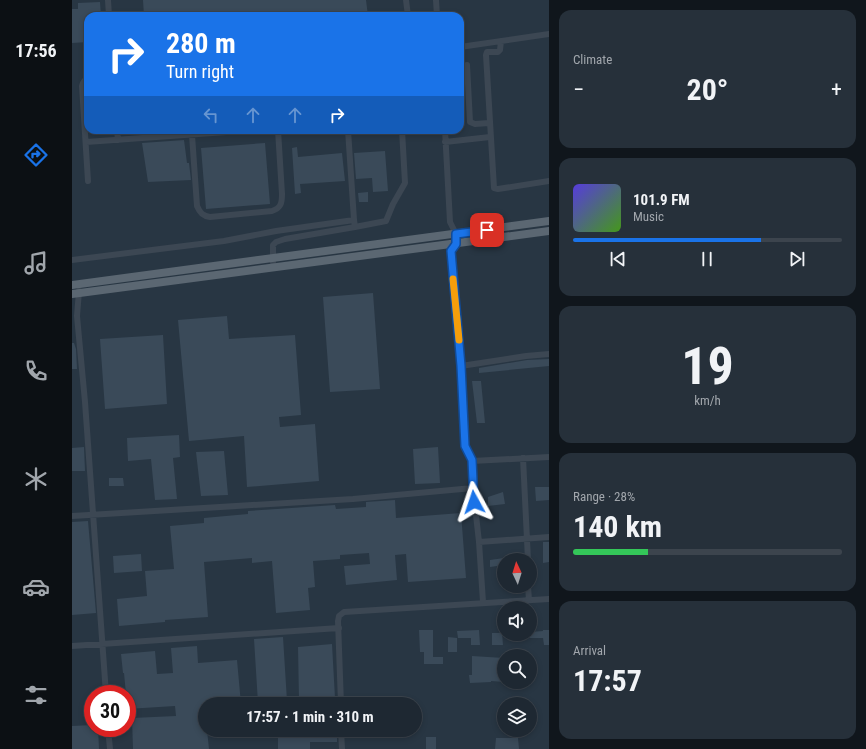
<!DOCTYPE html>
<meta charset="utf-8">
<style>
:root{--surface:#1e2832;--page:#26303a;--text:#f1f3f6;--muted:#a1a6ac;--line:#3c444d;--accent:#1a73e8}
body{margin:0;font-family:"Roboto Condensed",sans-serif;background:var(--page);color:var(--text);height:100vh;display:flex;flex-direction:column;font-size:15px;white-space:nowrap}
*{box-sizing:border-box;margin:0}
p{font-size:13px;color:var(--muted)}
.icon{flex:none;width:22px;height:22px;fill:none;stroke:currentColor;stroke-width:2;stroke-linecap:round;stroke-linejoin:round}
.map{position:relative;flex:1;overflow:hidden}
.drawer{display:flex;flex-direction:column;gap:10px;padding:10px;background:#10161c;width:317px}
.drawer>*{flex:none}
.banner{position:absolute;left:12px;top:12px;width:380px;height:122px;border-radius:12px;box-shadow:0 2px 6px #0003,0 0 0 1px var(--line);background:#1a73e8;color:#fff;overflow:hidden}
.needle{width:26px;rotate:356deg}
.tools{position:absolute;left:425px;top:553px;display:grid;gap:8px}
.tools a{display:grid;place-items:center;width:40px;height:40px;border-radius:50%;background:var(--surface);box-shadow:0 2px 6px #0003,0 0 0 1px var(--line);font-size:20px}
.speed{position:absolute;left:12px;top:685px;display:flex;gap:8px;font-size:20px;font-weight:700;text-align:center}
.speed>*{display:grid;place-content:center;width:52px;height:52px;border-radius:50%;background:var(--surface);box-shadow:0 2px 6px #0003,0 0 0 1px var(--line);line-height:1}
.speed .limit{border:6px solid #d22;background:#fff;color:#111}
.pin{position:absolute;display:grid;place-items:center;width:34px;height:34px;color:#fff;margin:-17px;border-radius:8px;box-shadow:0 2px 6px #0006}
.me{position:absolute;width:44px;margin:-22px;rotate:355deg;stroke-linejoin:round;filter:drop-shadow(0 0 3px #0008)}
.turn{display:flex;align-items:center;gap:14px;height:84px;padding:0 16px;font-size:18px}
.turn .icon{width:52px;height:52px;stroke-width:2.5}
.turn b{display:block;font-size:28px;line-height:34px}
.lanes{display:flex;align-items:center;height:38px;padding:0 16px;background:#0003;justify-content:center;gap:20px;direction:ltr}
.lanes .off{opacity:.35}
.big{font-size:30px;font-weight:700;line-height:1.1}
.drawer .card{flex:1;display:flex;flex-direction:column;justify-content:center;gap:6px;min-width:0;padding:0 14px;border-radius:12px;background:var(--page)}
.drawer .dial{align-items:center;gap:0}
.dial b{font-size:52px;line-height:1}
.song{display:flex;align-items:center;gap:12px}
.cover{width:48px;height:48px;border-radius:6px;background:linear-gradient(135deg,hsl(250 70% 55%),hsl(100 70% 35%))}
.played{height:4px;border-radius:2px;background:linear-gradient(90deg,var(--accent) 70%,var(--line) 70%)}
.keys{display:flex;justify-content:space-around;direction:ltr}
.heat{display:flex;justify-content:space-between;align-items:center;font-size:22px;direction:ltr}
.charge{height:6px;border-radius:3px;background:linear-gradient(90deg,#34c759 28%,var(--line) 0)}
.trip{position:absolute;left:126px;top:697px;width:224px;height:40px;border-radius:20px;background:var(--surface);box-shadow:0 2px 6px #0003,0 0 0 1px var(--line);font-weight:700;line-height:40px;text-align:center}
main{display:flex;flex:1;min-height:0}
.menu{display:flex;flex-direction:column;width:72px;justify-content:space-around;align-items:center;background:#0c1014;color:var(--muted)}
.menu .icon{width:28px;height:28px}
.menu .selected{color:var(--accent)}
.menu b{font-size:18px;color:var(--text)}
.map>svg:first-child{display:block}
.building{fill:#3a4a59}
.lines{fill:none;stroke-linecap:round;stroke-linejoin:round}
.minor{stroke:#3c4753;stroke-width:6}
.major{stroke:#5b6772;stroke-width:8}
.route-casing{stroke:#114b97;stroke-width:10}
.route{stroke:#1a73e8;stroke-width:7}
.slow{stroke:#f59e0b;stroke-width:7}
</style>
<main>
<nav class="menu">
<b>17:56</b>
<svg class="icon selected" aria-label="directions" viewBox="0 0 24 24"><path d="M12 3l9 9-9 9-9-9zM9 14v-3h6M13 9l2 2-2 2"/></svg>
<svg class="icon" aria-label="music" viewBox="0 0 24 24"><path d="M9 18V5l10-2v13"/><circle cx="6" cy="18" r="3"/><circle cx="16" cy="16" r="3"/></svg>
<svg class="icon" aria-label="phone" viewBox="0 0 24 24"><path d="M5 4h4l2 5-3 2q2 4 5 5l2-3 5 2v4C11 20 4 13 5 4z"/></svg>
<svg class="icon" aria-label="climate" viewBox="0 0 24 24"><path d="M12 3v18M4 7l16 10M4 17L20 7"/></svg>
<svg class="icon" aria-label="car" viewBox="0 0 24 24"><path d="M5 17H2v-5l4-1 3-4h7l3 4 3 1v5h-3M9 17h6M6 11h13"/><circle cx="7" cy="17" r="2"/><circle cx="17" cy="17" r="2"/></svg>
<svg class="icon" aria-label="filters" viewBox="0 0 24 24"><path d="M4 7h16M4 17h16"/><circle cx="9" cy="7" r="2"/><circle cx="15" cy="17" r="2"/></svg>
</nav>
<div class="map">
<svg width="477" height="749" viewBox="0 0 477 749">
<rect width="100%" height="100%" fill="#283643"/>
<path class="building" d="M71,0H294L296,16H72Z
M28,2L29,16H16V42L0,43V9H6V3Z
M112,140L115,163H117L119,180L76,182L70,143Z
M193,143L198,204L134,209L129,148Z
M225,147L226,157L270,153L273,181L228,184L229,193L223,194L220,148Z
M313,151L316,191L301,192L300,178L284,179L282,153Z
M296,192V202H287L286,193Z
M301,293L308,389L258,392L251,297Z
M155,316L157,339L223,335L229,415L207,417L208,427L243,424L247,481L175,487L172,436L117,441L106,320Z
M91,335L95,404L33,409L28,339Z
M0,343H2L4,349L5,369H0Z
M477,359V366L407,373V368L455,360Z
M400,381H409L413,423H405Z
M107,435L108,457L101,458L105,499L83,500L79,459L56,461L55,438Z
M12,447L13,471H0V448Z
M366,447L368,483L343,484L341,449Z
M152,451L156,495L129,496L124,452Z
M37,478H51L52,486H37Z
M463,487H477V500L464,501Z
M431,492L433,504L416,506V497Z
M323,500L324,518L389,513L394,578L336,582L334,554L323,555L325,580L274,585L272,566L298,564L297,553L268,555V559L241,561L243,587L236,588L238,610L204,613L200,561L180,563V558L132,562L136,617L93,620V622L47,626L45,599L75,596L73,571L102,569L98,526L132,523V518L176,514V511L263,505L264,509L294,507V502Z
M16,521L24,613L0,615V522Z
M471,542H477V562L471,563Z
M69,554L70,571L42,573L41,556Z
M432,558V565L418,567V560Z
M347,630H361V657H371V664H352V652H348Z
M407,630L408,645H399V638H386L385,631Z
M471,630H477V645H472L471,638H458V632L471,631Z
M420,633H430L431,645H420Z
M211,637L215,701L186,703L182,639Z
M376,637L385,638V652H376Z
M260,644L263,698L227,700L226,647Z
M125,646L126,663L165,660L169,704H129L130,715H133V730H135L137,749H61L60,718L104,716L103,706L55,709V694H54L52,673H51L49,654L83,651L85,674L101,673L99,648Z
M400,656L432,658V682L419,681V682L398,683L397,675H400Z
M21,725V728H26L27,749H0V726Z
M206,730H265V742H238V749H206Z
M354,737H364V749H354Z
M424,738H446L447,749H423Z"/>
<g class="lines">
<path class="minor" d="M36,0L37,16
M334,0L336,16
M364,0L365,16
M429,41L428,50L426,52H415L414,55L422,188L426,189L477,181
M388,47L477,34
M395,65L398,122L403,124L417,123
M16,78C12,80 11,82 10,86L16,181
M45,130L46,140
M276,130L282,220
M373,130L378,222L384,234L385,243L379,251L389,366L393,446L400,461L401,488L407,542L411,602
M120,135L125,206C128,213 131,216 138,217L200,211C209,208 210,203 210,194L206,130
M14,142L183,130
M373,142L418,137
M283,227L314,221L321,204L333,183L330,130
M0,260L152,241L204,231L282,220L283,227L213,239L204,242L201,245V262
M7,291L5,316L13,402L34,694
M389,366L454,356L477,354
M451,458L456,560
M400,461L477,457
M0,516L281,499L401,488
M407,542L477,537
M456,586L457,600
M0,646L267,628
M269,704L266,621L267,616L272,612L477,599
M36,728L38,749
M269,730L270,749"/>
<path class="major" d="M0,285L477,221
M0,294L477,231"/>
</g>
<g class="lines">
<defs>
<path id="route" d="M402,502L400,460L393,446L389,366L379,251L384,244V234L415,230"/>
</defs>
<use href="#route" class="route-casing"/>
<use href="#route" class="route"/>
<path class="slow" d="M381,279L387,340"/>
</g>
</svg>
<div class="tools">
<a><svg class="needle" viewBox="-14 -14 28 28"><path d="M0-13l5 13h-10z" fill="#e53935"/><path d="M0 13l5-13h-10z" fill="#a1a6ac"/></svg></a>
<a><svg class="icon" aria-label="sound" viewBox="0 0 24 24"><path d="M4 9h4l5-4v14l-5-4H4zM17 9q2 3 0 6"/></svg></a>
<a><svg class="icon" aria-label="search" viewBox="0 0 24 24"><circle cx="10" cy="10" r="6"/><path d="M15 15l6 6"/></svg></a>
<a><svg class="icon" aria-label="layers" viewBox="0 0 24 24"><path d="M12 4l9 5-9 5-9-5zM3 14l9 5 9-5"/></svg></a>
</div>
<div class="speed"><div class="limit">30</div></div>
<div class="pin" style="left:415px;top:230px;background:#d93025"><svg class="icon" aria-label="arrive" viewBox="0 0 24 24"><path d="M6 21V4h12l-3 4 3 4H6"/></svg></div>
<svg class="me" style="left:402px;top:502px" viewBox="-20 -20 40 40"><path d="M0-17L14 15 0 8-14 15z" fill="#1a73e8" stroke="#fff" stroke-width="4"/></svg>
<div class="trip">17:57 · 1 min · 310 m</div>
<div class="banner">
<div class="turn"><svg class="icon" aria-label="right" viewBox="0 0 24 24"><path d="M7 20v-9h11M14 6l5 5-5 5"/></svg><div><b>280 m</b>Turn right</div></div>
<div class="lanes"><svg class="icon off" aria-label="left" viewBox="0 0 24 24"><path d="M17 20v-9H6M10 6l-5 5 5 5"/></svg><svg class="icon off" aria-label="ahead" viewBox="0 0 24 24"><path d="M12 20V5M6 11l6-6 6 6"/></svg><svg class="icon off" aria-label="ahead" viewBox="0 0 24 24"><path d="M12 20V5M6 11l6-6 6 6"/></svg><svg class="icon" aria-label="right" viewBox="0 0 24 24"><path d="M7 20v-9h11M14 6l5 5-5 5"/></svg></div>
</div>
</div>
<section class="drawer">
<div class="card"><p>Climate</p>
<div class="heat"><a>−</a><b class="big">20°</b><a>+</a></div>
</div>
<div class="card">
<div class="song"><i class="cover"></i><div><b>101.9 FM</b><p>Music</p></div></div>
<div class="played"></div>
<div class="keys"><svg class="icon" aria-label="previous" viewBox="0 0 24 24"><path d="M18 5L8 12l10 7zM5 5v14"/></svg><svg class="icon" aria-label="pause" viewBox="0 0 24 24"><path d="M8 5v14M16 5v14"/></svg><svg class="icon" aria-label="next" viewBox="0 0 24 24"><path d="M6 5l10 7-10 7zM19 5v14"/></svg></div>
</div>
<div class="card dial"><b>19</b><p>km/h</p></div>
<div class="card"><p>Range · 28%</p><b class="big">140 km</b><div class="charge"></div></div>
<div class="card"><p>Arrival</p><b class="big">17:57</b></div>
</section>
</main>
